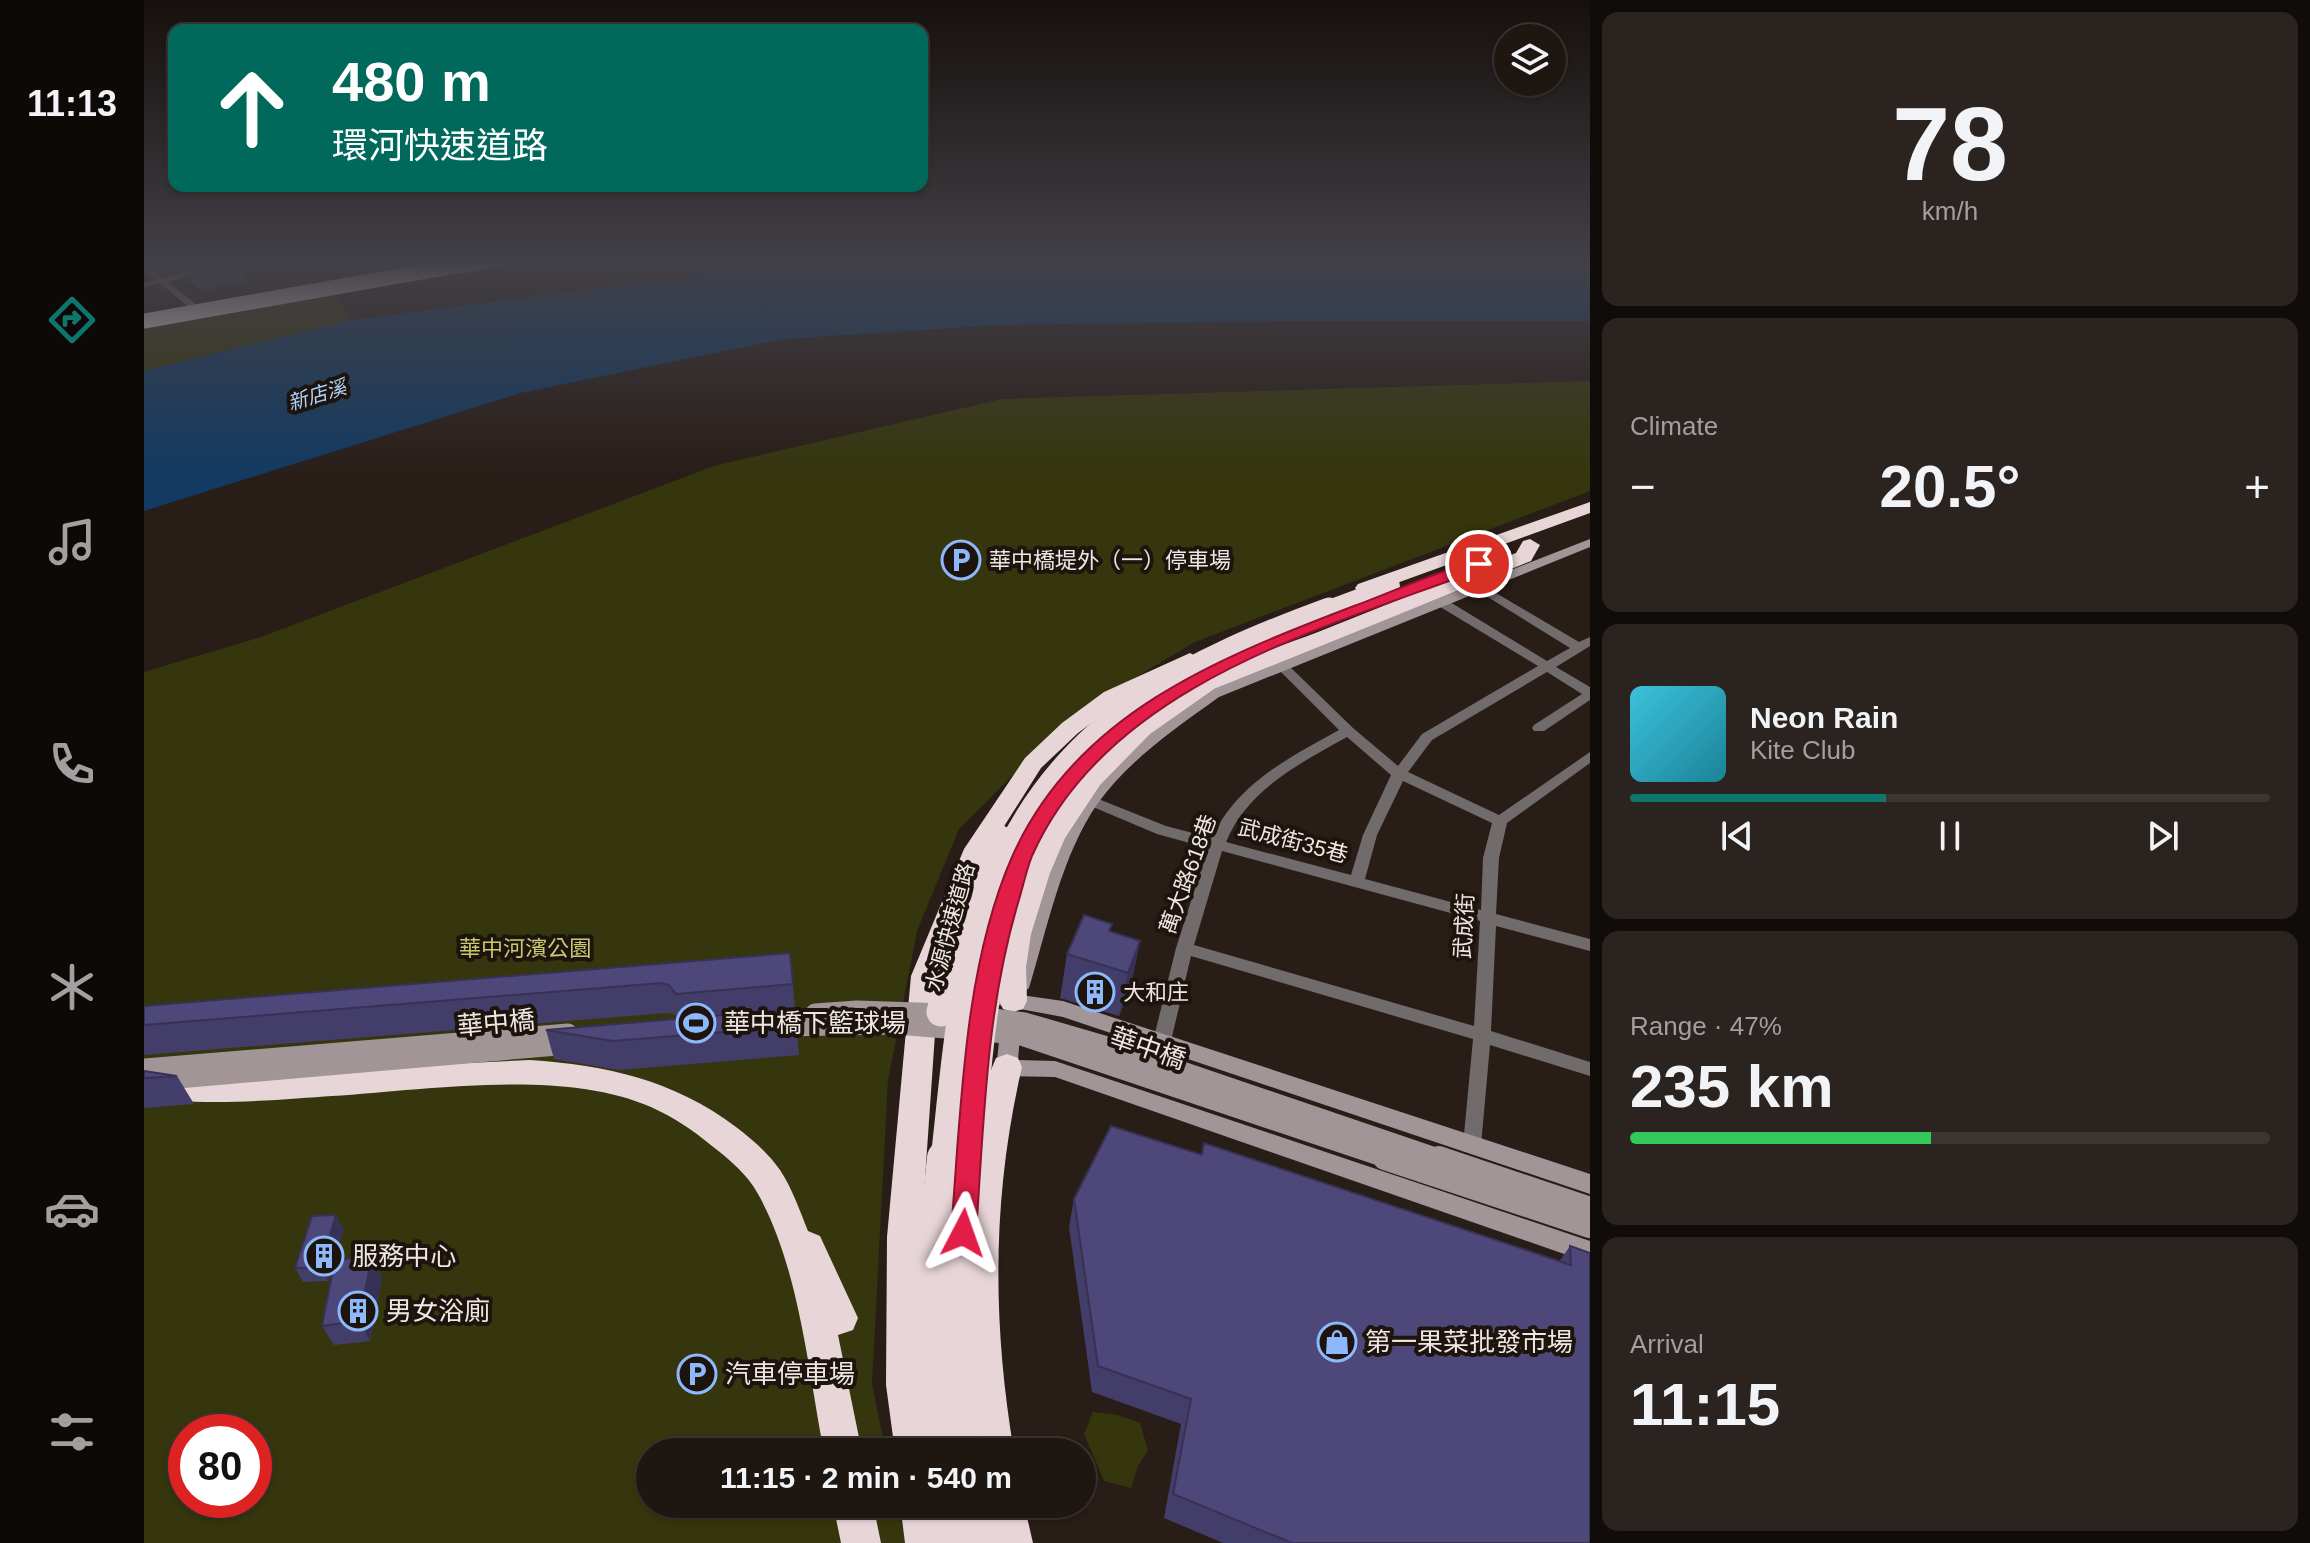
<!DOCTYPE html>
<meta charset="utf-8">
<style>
:root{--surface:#1e1611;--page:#2b231f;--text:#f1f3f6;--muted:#a19f9f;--line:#3c3531;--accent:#0f766e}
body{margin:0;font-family:Helvetica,"Noto Sans TC",sans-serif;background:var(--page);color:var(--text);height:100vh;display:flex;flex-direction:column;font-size:30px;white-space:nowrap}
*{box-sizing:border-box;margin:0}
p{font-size:26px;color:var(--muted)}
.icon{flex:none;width:44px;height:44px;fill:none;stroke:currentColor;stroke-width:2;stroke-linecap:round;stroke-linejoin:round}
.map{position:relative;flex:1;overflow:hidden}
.side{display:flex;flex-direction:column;gap:12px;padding:12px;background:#100c09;width:720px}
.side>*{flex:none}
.banner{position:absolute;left:24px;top:24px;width:760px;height:168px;border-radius:16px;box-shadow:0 2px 6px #0004,0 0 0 2px var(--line);background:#00695c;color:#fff;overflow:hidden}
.controls{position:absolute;left:1350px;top:24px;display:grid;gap:16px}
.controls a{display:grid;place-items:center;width:72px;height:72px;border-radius:50%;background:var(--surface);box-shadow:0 2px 6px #0004,0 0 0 2px var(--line);font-size:40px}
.speed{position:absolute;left:24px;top:1414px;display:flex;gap:16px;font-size:40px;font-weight:700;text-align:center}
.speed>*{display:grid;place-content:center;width:104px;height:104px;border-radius:50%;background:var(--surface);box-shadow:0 2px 6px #0004,0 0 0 2px var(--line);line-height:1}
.speed .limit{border:12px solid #d22;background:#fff;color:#111}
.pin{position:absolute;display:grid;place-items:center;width:68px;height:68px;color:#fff;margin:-34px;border:4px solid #fff;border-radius:50%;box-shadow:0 2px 8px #0007}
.me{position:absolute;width:88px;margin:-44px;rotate:4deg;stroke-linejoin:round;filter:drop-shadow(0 0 6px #0008)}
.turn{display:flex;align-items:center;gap:28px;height:168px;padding:0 32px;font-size:36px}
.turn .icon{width:104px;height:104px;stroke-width:2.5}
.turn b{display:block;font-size:56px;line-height:68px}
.big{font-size:60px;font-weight:600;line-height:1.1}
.side .tile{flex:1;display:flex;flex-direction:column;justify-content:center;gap:12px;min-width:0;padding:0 28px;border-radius:16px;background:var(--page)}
.side .dial{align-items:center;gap:0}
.dial b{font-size:104px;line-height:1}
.song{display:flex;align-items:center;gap:24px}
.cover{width:96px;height:96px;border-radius:12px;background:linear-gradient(135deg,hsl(190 70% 55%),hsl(190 70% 35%))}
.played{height:8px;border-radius:4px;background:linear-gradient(90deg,var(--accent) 40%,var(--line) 40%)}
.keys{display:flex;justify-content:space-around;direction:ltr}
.heat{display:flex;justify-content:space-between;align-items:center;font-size:44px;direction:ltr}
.charge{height:12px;border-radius:6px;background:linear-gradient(90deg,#34c759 47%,var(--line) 0)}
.trip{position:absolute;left:492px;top:1438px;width:460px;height:80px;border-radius:40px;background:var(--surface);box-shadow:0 2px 6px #0004,0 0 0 2px var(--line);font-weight:600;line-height:80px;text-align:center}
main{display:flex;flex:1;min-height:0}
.menu{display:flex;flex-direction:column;width:144px;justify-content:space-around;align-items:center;background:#0c0907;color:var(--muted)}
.menu .icon{width:56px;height:56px}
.menu .selected{color:var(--accent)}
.menu b{font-size:36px;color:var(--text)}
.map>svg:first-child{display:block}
.green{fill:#35360d;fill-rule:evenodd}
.water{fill:#123a62}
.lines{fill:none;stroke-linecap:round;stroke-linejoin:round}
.street{fill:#726b6b;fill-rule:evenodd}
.secondary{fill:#a19597;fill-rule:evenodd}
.highway{fill:#e8d5d7;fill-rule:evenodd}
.secondary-bridge-far1{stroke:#a19597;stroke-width:19}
.secondary-bridge{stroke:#a19597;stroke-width:24}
.highway-bridge-far4{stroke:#e8d5d7;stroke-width:15}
.highway-bridge-far3{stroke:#e8d5d7;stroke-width:18}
.highway-bridge-far2{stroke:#e8d5d7;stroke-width:23}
.highway-bridge-far1{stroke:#e8d5d7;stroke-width:29}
.highway-bridge{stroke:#e8d5d7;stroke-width:36}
.wall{fill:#433d69}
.shaded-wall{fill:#373255}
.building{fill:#4e477a;stroke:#373255;stroke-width:2}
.route{fill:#e11d48;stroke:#92132f;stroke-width:2}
.labels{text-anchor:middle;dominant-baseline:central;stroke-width:8;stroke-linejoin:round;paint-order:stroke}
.far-water-label{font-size:20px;font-style:italic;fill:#afd3fa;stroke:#1e140e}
.poi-label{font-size:22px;fill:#eee6e2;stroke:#1e140e;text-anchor:start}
.street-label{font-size:22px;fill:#eee6e2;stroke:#1e140e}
.park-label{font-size:22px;fill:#c6c970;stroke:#1e140e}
.near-street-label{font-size:26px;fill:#eee6e2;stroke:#1e140e}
.near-poi-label{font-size:26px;fill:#eee6e2;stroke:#1e140e;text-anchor:start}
</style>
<main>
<nav class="menu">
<b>11:13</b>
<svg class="icon selected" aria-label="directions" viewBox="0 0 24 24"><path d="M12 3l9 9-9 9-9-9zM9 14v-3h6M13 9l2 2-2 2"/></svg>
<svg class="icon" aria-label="music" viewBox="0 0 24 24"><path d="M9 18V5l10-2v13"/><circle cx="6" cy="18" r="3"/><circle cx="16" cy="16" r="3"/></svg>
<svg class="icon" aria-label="phone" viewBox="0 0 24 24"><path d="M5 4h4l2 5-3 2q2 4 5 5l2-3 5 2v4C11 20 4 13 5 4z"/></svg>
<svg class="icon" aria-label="climate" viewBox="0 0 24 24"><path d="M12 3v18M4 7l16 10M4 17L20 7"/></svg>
<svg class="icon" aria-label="car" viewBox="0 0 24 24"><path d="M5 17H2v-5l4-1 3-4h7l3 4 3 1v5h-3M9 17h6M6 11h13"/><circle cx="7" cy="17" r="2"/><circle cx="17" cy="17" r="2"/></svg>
<svg class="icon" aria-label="filters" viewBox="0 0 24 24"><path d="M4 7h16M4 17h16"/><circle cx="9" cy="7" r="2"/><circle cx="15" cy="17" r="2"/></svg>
</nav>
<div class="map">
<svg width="1446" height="1543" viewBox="0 0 1446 1543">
<rect width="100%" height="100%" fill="#281d17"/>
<path class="green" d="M440,262H614L453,279Z
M190,292L208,320L0,371V328Z
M1446,381V491L1051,642L930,714L815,829L773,931L744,1080L728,1384L742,1452H506V1504H753L762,1543H0V672L117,637L570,466L858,399ZM42,1432H110V1500H42Z
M949,1412L974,1415L996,1423L1004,1450L994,1466L987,1488L960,1481L940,1434Z"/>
<path class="water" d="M727,262H1446V321H1151L855,325L640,339L376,393L0,511V371L208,320L578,272Z"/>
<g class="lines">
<path class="street" d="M83,262H98L24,282L53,305V309H47L16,283L0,287V283L12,280L0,270V264L19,278Z
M1335,583L1435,642L1446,637V646L1412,667L1446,687V700L1400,731H1390L1388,728L1390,725L1438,694L1403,672L1288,740L1264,772L1355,815L1446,752V763L1363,823L1355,858L1352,914L1446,939V951L1352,926L1347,1031L1446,1062V1076L1346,1045L1337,1145L1335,1151L1328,1153L1321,1151L1319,1145L1329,1039L1047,956L1027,1041L1024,1046L1018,1048L1012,1046L1009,1041L1032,948L1064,848L1013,834L942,804L940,801L947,796L1022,826L1068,838C1093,783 1145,758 1195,730L1133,668L1131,665L1133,662H1141L1209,728L1254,766L1278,734L1394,666L1293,605V599H1301L1403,661L1426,648L1331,589V585ZM1203,737L1247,775L1219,835L1207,875L1082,842C1104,789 1155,764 1203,737ZM1259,781L1348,823L1339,858L1337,910L1221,879L1233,835ZM1078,851L1336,921L1330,1026L1050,945Z"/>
<path class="secondary" d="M359,262H383L317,274L313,271Z
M1446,539V547L1075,697C1032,728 986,759 954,803C918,854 903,929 885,988L877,995L919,1001L1446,1174V1194L919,1017L855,1005L852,1000L855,995L868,993L865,988L904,866L939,801L979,754L1025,719L1065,691L1132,662Z
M867,1014L874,1016L877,1022L874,1060L911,1061L1446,1241V1263L911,1077L859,1076L852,1074L849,1068L853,1061L857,1022L860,1016Z"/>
<path class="highway" d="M331,262H363L307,274L300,270Z
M1446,502V513L1228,592H1214L1211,588L1214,584Z
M1386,539L1396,545L1387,561L1070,689L1006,734L956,785L921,838L906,873L887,934L882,967L883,1001L879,1009L869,1012L859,1009C842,978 859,934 870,903C901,809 964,724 1055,679C1093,660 1135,647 1174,632C1240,606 1306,579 1372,553L1379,541Z
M1046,653L1057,659L1054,664L976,702L934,733L897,768L845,850L795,976L777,1237L780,1385L789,1452H751L742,1385L743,1237L767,976L820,849L881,758L918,723L960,692Z
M863,1054L874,1058L878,1067C848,1196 848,1321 870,1452H832C816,1346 812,1241 832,1135C837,1110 841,1081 852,1058Z
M386,1060C462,1065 530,1080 592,1127C608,1139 624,1153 636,1170C648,1188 656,1211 664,1231L676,1236L714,1318L709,1330L694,1335L718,1452H680C664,1370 655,1267 614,1194C604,1175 585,1159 568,1146C549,1130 529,1117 507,1107C419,1068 282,1090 188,1096C140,1099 43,1109 0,1094V1076L10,1072L101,1074Z
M689,1504H729L737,1543H697Z
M756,1504H880L889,1543H761Z"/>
<path class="secondary-bridge-far1" d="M671,1013L713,1010L803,1013
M834,1016L881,1022L974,1049L1300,1160
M631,1027L753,1025L874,1035L1247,1160
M0,1068L424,1033
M0,1082L425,1045"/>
<path class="secondary-bridge" d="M1241,1158L1446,1226
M1295,1158L1446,1209"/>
<path class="highway-bridge-far4" d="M0,321L333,262"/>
<path class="highway-bridge-far3" d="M1180,611L1247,586"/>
<path class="highway-bridge-far2" d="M845,854L855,836
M862,854C928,716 1049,659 1185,609
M881,854L884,847"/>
<path class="highway-bridge-far1" d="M797,1012L821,914L846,852
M801,1160C813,1057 818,947 863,852
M825,1160C833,1057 840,948 882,852"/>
<path class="highway-bridge" d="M798,1452L788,1331L792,1245L801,1158
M823,1452L812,1322L825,1158"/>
</g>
<path class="wall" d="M39,262H95L102,281L83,284L58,291L46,281Z
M130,262H187L149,273Z
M967,932L996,941L987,985L975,1016L916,998L923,954Z
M646,953L655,1055L475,1070L410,1059L402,1030L533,1019L530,1014L523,1013L0,1055V1006Z
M0,1071L33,1076L50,1104L0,1108Z
M1060,1143L1415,1262L1426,1246L1446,1543H1079L1020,1518L1037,1424L948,1392L925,1227L930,1199L1057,1154Z
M200,1229L184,1281L159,1282L151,1268Z
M228,1256L238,1277L226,1341L190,1345L178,1326Z"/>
<path class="shaded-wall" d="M48,262H95L102,281L83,284L58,291Z
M146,262H187L149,273Z
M996,941L987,985L975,1016L984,973Z
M192,1215L200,1229L184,1281L176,1268Z
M228,1256L238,1277L226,1341L215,1321Z"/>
<path class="building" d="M940,915L968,924L965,931L996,941L984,973L923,954Z
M646,953L649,984L532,994L525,985L518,983L0,1025V1006Z
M651,1009L653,1026L469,1041L402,1030Z
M0,1071L33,1076L0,1078Z
M967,1126L1058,1155L1060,1143L1427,1265L1426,1246L1446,1253V1543H1148L1029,1494L1047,1399L954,1366L930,1199Z
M192,1215L176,1268H151L168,1216Z
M228,1256L215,1321L178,1326L191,1260Z"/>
<linearGradient id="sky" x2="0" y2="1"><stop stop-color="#16100d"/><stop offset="0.55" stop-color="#424047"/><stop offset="1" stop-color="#424047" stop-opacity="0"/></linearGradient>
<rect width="1446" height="478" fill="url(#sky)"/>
<path class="route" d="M1335,560L1342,564L1340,568C1179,629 964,684 888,856C882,871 879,887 874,903C842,1010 840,1122 832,1233L829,1241L819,1245L810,1241L807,1233C817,1112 819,969 868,857C931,714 1074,658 1210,606C1251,591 1293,571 1335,560Z"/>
<defs>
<symbol id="parking-ring" viewBox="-11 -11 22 22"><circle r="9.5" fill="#1e140e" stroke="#8db9fc" stroke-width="1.5"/><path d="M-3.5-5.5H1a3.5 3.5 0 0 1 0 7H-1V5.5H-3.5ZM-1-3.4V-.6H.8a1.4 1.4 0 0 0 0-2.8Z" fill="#8db9fc"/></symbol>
<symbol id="building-ring" viewBox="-11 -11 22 22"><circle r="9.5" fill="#1e140e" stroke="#8db9fc" stroke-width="1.5"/><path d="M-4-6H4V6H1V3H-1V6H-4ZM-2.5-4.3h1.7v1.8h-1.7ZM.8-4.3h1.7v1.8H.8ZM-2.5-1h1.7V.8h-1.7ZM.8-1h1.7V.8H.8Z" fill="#8db9fc"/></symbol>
<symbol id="stadium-ring" viewBox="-11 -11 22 22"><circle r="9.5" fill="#1e140e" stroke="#8db9fc" stroke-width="1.5"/><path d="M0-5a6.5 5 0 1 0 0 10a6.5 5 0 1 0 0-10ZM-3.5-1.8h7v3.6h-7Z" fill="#8db9fc"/></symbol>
<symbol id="shop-ring" viewBox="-11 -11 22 22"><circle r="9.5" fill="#1e140e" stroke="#8db9fc" stroke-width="1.5"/><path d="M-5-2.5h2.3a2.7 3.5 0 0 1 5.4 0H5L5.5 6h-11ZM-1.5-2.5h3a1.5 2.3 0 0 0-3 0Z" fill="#8db9fc"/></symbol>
</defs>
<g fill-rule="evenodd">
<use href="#parking-ring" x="795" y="538" width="44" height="44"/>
<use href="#building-ring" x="929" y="970" width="44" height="44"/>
<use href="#stadium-ring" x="530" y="1001" width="44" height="44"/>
<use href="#building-ring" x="158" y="1234" width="44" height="44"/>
<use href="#building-ring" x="192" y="1289" width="44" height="44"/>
<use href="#shop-ring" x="1171" y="1320" width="44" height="44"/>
<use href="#parking-ring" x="531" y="1352" width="44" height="44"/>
</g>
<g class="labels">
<g class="far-water-label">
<text transform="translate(173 395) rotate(-17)">新店溪</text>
</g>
<g class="poi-label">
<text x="845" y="560">華中橋堤外（一）停車場</text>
<text x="979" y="992">大和庄</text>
</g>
<g class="street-label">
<text transform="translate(1149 841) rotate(15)">武成街35巷</text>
<text transform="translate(1044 874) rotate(-70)">萬大路618巷</text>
<text transform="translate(1320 926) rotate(-87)">武成街</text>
<text transform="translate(806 927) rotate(-75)">水源快速道路</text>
</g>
<g class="park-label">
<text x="381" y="948">華中河濱公園</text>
</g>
<g class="near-street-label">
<text transform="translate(352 1023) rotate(-5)">華中橋</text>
<text transform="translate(1004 1048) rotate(19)">華中橋</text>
</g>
<g class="near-poi-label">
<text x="580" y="1023">華中橋下籃球場</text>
<text x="208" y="1256">服務中心</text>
<text x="242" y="1311">男女浴廁</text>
<text x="1221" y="1342">第一果菜批發市場</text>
<text x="581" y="1374">汽車停車場</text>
</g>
</g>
</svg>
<div class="controls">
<a><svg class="icon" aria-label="layers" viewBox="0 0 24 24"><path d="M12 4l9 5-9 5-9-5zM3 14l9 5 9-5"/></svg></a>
</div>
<div class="speed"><div class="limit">80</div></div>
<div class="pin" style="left:1335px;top:564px;background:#d93025"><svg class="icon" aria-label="arrive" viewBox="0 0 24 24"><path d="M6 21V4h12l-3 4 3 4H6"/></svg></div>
<svg class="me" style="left:819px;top:1233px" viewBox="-20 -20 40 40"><path d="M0-17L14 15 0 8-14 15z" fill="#e11d48" stroke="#fff" stroke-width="4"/></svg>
<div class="trip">11:15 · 2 min · 540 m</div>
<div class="banner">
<div class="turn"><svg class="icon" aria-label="ahead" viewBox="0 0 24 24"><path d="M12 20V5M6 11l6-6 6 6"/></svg><div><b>480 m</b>環河快速道路</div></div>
</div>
</div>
<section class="side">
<div class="tile dial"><b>78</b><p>km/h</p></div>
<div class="tile"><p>Climate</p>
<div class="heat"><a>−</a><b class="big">20.5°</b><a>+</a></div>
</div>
<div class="tile">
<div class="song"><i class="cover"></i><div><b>Neon Rain</b><p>Kite Club</p></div></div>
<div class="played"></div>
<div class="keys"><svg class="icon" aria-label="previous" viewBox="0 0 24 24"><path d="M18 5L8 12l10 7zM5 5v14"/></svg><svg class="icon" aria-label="pause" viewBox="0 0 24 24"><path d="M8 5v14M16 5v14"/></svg><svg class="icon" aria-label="next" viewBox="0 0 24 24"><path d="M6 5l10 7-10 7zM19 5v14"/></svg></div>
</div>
<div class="tile"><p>Range · 47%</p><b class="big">235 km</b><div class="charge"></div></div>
<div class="tile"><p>Arrival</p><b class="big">11:15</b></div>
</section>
</main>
